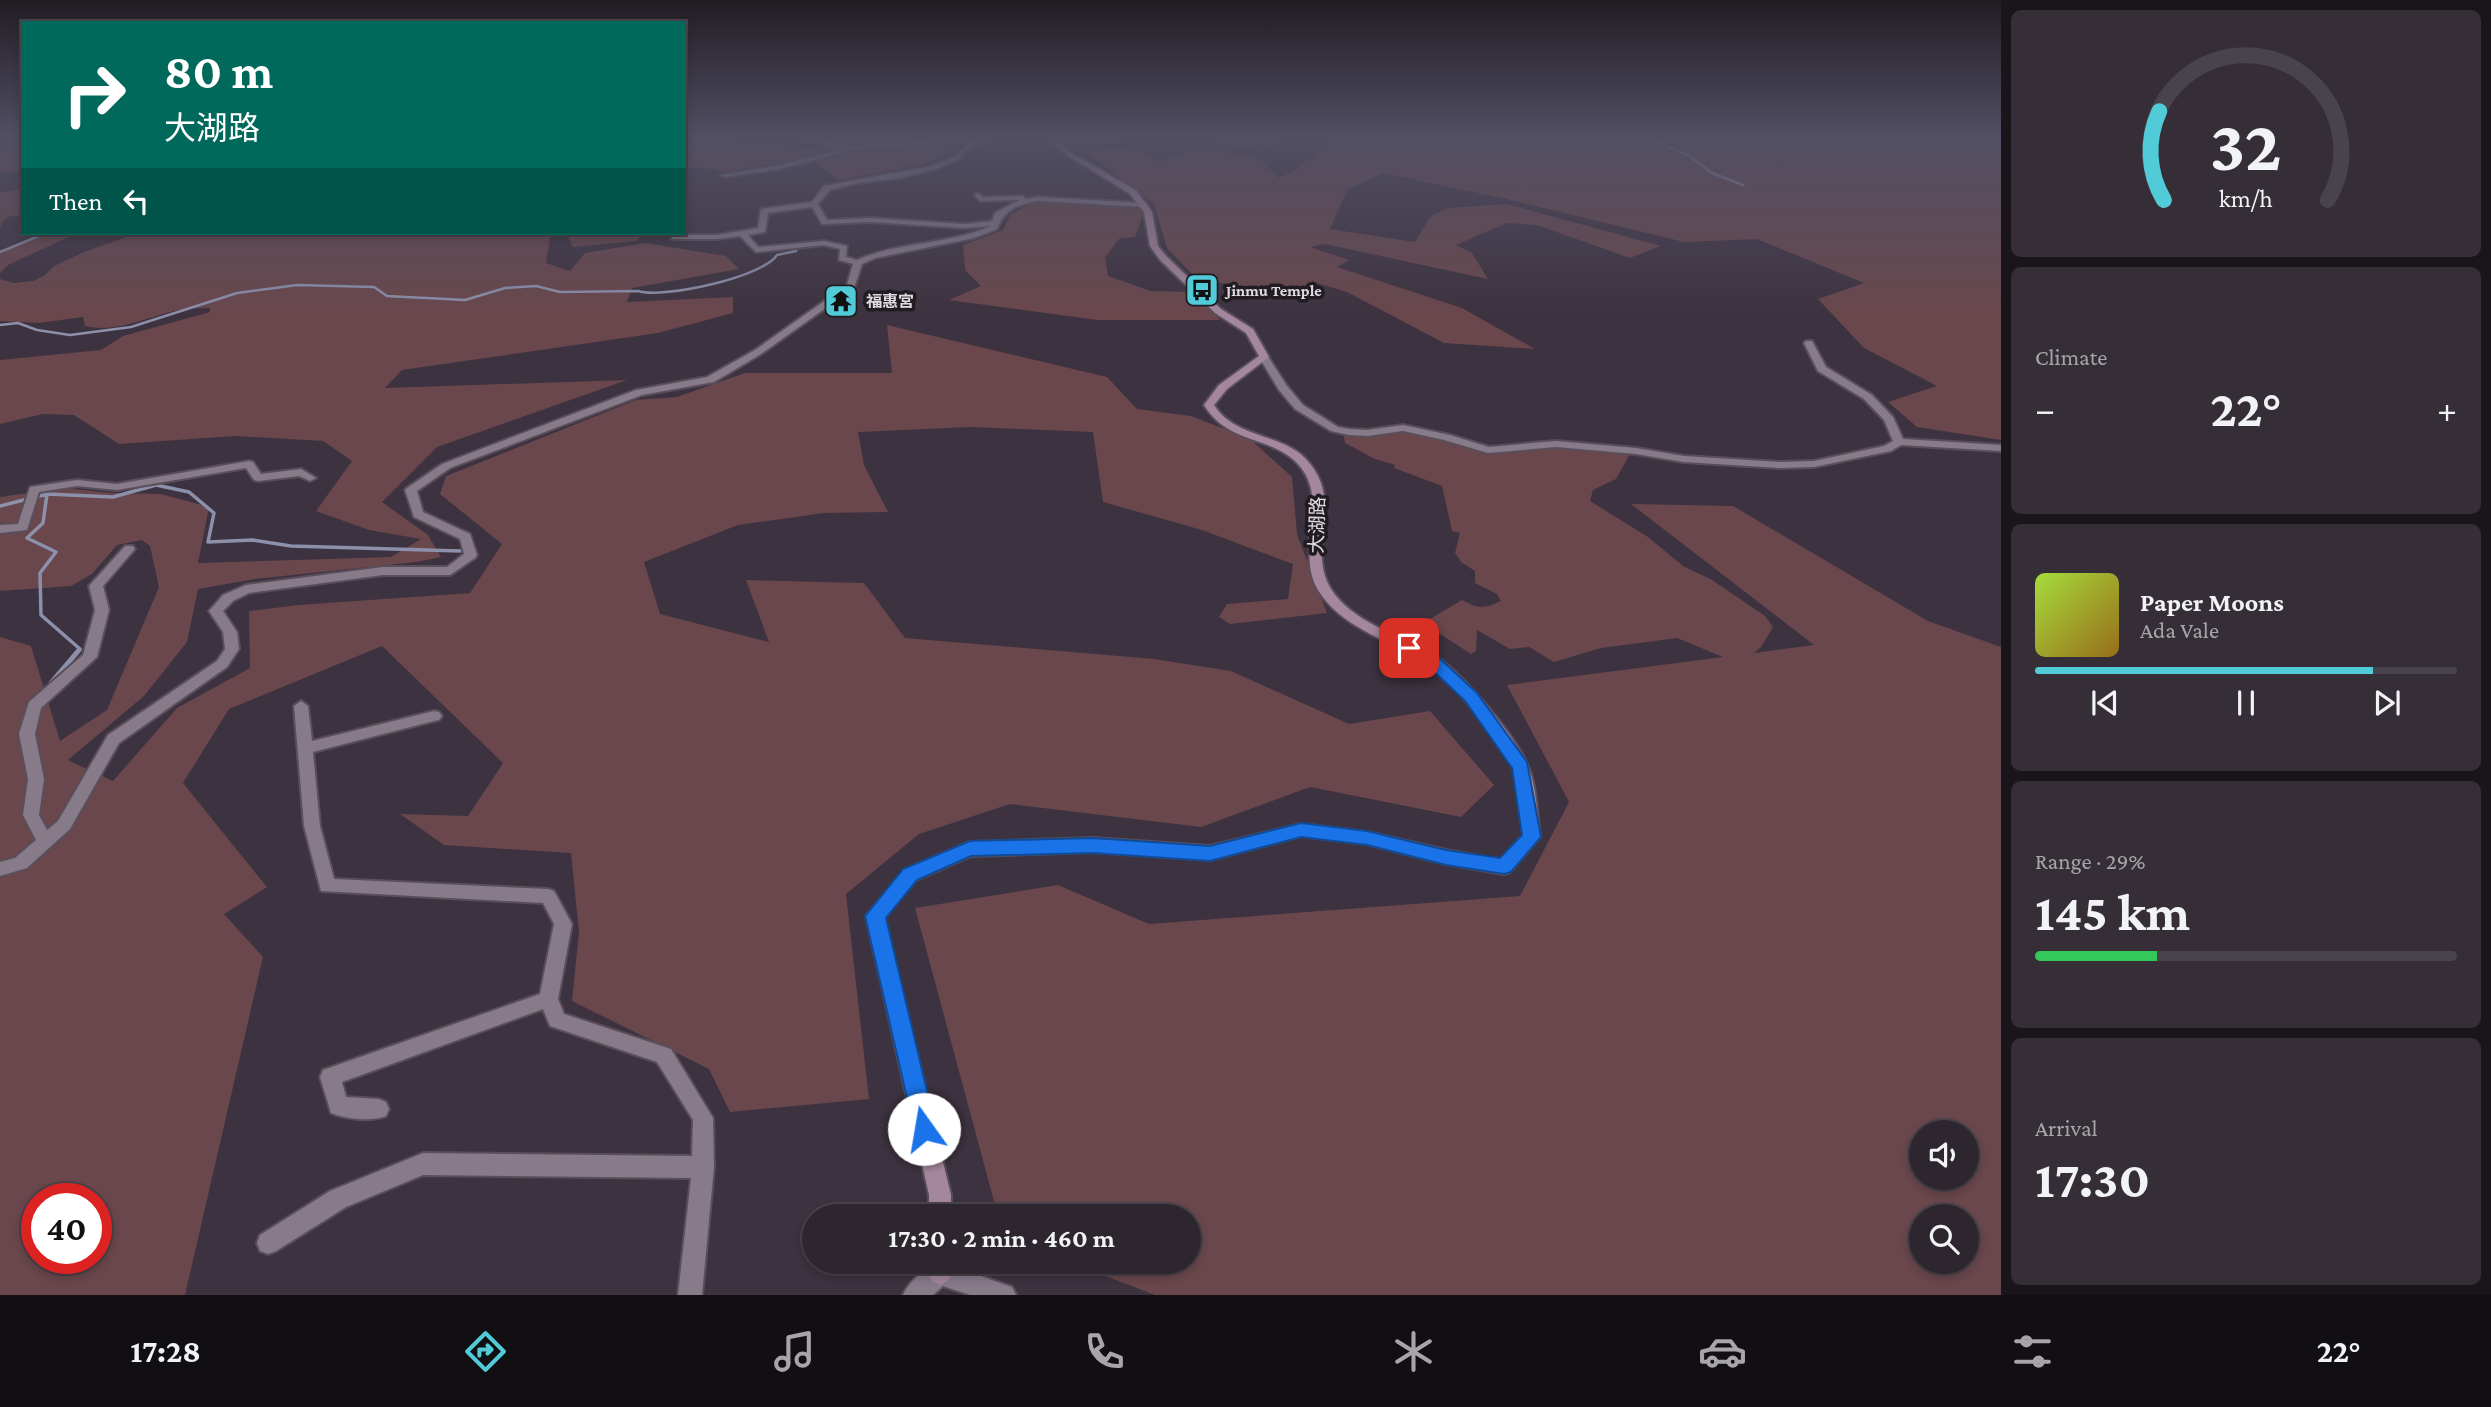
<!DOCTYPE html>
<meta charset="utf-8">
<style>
:root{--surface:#2e262f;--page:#362e37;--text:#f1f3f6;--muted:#a7a5aa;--line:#49434b;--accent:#52cbd8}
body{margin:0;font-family:"Crimson Pro","Noto Sans TC",serif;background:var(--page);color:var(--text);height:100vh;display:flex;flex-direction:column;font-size:26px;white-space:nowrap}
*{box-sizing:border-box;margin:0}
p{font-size:23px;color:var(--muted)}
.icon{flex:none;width:38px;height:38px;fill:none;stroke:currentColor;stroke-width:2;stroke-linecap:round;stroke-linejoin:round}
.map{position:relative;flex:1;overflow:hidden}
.sheet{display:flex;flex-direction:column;gap:10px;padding:10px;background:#19151a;width:490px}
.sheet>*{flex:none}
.guide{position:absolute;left:21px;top:21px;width:665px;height:214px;border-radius:0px;box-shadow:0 4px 10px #0003,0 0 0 2px var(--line);background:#00695c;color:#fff;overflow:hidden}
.buttons{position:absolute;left:1909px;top:1120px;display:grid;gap:14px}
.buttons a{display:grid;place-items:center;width:70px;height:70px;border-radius:50%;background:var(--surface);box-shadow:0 4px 10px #0003,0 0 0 2px var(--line);font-size:35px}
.speed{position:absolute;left:21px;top:1183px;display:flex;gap:14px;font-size:35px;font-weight:700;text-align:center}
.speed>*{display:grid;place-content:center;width:91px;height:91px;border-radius:50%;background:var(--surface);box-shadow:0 4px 10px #0003,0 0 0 2px var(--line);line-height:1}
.speed .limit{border:10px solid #d22;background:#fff;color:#111}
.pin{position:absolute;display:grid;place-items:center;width:60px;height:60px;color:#fff;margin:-30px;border-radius:14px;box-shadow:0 4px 10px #0006}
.me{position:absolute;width:77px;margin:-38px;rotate:347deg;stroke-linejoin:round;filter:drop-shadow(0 0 5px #0008)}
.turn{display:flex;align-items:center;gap:24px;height:147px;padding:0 28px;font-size:32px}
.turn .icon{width:91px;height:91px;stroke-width:2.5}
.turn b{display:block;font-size:49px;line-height:60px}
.then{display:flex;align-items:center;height:66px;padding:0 28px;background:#0003;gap:14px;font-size:26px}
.big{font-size:52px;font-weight:700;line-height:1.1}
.sheet .card{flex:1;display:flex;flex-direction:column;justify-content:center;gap:10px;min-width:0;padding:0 24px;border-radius:10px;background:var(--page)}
.sheet .dial{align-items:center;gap:0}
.dial svg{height:182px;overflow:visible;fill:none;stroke:var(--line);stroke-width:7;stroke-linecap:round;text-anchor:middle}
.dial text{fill:var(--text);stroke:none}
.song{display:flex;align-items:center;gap:21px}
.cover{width:84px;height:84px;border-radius:10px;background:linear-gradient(135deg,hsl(80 70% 55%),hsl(40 70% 35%))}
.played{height:7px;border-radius:4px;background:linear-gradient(90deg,var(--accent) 80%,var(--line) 80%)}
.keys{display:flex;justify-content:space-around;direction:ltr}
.heat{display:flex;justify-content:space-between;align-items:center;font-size:38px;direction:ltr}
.charge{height:10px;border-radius:5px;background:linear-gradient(90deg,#34c759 29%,var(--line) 0)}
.trip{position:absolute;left:802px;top:1204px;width:399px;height:70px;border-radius:35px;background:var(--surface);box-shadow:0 4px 10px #0003,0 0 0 2px var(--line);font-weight:700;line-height:70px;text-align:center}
.menu{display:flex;height:112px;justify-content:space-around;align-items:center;background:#120f13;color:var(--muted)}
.menu .icon{width:49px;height:49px}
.menu .selected{color:var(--accent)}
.menu b{font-size:32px;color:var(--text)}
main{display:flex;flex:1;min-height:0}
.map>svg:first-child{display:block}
.green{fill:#69474c;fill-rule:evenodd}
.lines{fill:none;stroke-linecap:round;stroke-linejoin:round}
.stream-far2{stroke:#8c90aa;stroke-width:2.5}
.stream-far1{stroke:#8c90aa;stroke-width:3.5}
.stream{stroke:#8c90aa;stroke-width:5}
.street-casing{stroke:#594f5a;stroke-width:4}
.secondary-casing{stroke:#594f5a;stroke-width:4}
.street{fill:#877a89;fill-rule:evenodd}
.secondary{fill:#a4879c;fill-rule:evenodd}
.route{fill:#1a73e8;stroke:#114b97;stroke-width:2}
.labels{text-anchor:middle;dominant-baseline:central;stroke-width:7;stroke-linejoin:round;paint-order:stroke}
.far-poi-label{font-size:16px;font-weight:bold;fill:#e0d9e1;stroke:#211c22;text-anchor:start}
.street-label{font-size:19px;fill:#e0d9e1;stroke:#211c22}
</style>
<main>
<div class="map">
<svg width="2001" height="1295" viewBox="0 0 2001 1295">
<rect width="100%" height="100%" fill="#3d323f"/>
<path class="green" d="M877,135H991L861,144L842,143L840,139H870Z
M1059,135H1133L1135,141L1066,146Z
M1207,135H1294V138L1261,151L1212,142Z
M1320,135L1433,137L1429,135H2001V440L1917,427L1888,402L1937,386L1864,348L1818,299L1864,283L1757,239L1684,242L1511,200L1383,173L1347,190L1330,229L1415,242L1430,217L1447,208L1507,204L1661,246L1630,258L1537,225L1507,223L1456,245L1472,253L1488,279L1325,244L1310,247L1349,260L1337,267L1462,308L1535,349L1444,343L1347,292L1314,282L1288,300L1194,276L1167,248L1154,204L1085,151L1136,146L1159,161L1198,149L1259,158L1279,178L1296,170L1332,140Z
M23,137V170L0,172V145Z
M716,138L829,149L963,144L923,164L839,180L812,160H793L725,172L697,167L684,169V140Z
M23,189V215C11,216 4,215 0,228V192Z
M1037,200L1139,207L1143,214L1135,237L1120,238L1105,257L1108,276L1151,291L1194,292L1220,320H1098L949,300L981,286L965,270L963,245L1003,230L1010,215Z
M53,233H77L8,265L0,273V250Z
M138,233H551L546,263L570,271L585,253L645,243L726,256L739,269L632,288L627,302L733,297V313L658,333L402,370L385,388L627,380L437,447L382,502L428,535L441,557L416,562L255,579L198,589L187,642L144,696L68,760L113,781L177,708L250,668L249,611L298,605L470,593L502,544L440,494L446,476L636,400L677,397L745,373H892L887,325L1107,377L1137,409L1191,416L1250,439L1292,477L1297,534L1327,613L1230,624L1219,617L1227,604L1288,599L1293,564L1202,530L1103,502L1093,432L970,427L858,432L864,465L888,512L824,513L738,525L644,562L660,614L769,642L746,580L864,583L905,638L1154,659L1231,671L1349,724L1430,711L1494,785L1461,817L1310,787L1201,827L1010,804L919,834L846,894L869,1099L730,1112L709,1069L572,1001L579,932L571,853L444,845L400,814L468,816L503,763L382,646L229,709L183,783L267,887L224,914L263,957L185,1295H0V637L31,646L60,741L107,710L159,587L150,546L142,540L117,545L92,574L71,586L0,591V497L63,488L112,493L161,494L209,507L198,563L391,557L421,539L369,530L316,511L352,461L323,441L235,436L119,444L74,415L43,414L0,424V360L101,350L123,336L210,312V308C201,308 191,308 183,309C151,315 118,334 85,326L83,317L39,323L0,321V279L14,283L33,281L45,275L54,266L84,252ZM37,1199H96V1258H37Z
M566,233H628L629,237H641L636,241L573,247Z
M1405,430L1448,440L1468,449L1490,452L1570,447L1630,454L1616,479L1593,490L1590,501L1648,537L1683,566L1712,580L1765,616L1773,627L1761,647L1754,653L1814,645L1631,504L1733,506L1928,621L2001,647V1295H1155L1069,1262H1188V1216H998L915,908L1058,885L1149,924L1520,896L1569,802L1507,685L1723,657L1677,638L1601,648L1554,662L1529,647L1510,649L1477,630L1476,651L1471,654L1423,623L1462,600C1478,609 1484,609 1501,601L1497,594L1475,583V571L1461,562L1455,553L1460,533L1452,531L1442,486L1394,468L1395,465L1375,459L1345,443L1343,432ZM1922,1132H1967V1178H1922ZM1922,1216H1967V1262H1922Z"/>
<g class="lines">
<path class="stream-far2" d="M1639,135L1688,155L1712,173L1743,185
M0,252L46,233
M0,325L18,323L37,330L70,335L131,327L237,293L297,285L374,287L387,296L465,300L505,288L536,286L560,292L638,291C663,299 763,277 777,255L796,251"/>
<path class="stream-far1" d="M47,494L43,523L27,538L56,552L40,573L41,615L80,649L78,652
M0,506L47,494L113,497L156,485L189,492L214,513L208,542L253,540L291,546L460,551"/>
<path class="stream" d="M51,683L79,650"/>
<defs>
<path id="street" d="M793,135H802L831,143L856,146L956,138L978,140L993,135H1001L969,148L959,159L936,169L900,178L858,183L830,190L818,204L827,220L870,218L965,224L992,221L995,213L1019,200L980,201L974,195L978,193L983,197L1023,196L1026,199L1038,197L1144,203L1148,205L1144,207L1038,201C1017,205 1005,209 997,229L974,238L875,258L862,264L854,288L761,354L714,382L642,395L450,468L417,491L423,512L470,534L477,555L475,558L450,575H383L249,593L233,601L223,611L237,632L239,649L227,667L119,743L70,829L27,868L0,876V862L15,858L36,840L23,815L28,779L19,734L29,702L83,655L95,610L89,586L125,546H133L135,549L103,586L109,610L97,657L41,708L35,734L44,779L39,815L47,830L58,821L108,735L217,661L225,649L223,632L209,611L223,595L246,585L383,567H447L464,554L460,539L414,517L405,490L407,488L442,464L636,390L707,377L755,350L847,285L853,264L839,260L840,249L824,245L756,252L740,236L717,239H672V235H717L758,228L761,209L812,202L824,186L932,166L955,157L965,146L970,143L956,142L850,149L849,151L775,170L725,177L721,175L775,166L844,149L828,146ZM812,207L822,224H825L870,222L965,228L991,226C949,245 899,241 857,260L846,257L847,246L824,241L758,247L748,235L765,232L768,213Z
M1806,341H1812L1826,367L1872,395L1893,417L1903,439L2001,445V451L1901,445L1891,451L1814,467L1780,468L1684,462L1636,454L1556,447L1488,453L1444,440L1403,431L1367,436L1349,435L1331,431L1295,409L1279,390L1259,357L1267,355L1287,386L1303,405L1338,427L1349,429L1367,430L1403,425L1450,435L1489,447L1556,441L1636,448L1684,456L1780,462L1814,461L1884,446L1893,441L1884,420L1864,399L1818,371L1804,343Z
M249,461L253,462L261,474L301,469L316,478L310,481L299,476L258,481L254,480L246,468L117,490L77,486L39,492L27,530L0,533V525L18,524L30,487L77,480L117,484Z
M301,701L308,706L312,741L434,711L439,712L442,716L439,720L434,721L313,752L320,826L334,879L548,889L554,891L572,924L558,999L564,1014L671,1049L713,1118L714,1167L702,1295H678L691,1178L423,1175L346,1207L276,1251L268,1254L260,1251L257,1243L260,1235L330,1191L423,1153L692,1156L693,1120L657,1062L550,1026L543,1009L342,1082L346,1097L379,1099L386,1102L389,1109L386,1116C372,1122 345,1119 331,1113L320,1077L323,1070L540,994L554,924L543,903L321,891L304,826L294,706Z
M941,1262L1012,1287L1016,1295H970L943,1286L933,1295H903C909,1281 927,1266 941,1262Z"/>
<path id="secondary" d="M1044,135H1051L1071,153L1136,190L1152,212L1158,246L1166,256L1221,309L1253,329L1269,357L1227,389L1214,405C1235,438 1279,433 1305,458C1347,501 1305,547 1331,589C1352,622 1397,634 1429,652C1459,669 1517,736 1529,769C1537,790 1537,815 1540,837L1510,872L1504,874L1446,864L1367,844L1301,836L1210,860L1093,852L971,856L916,880L884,918L951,1195V1216H929V1195L866,916L904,870L969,842L1093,838L1210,846L1301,824L1367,832L1446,850L1500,860L1523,835C1520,813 1521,788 1513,767C1501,737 1446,674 1419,659C1385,639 1340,626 1318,590C1294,550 1332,499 1297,463C1269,435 1229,445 1204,405L1219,385L1259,356L1246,333L1215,313L1160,260L1150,246L1144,212L1130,194L1067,155Z
M929,1262H951L952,1273L948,1281L940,1285L932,1281L928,1273Z"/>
</defs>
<use href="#street" class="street-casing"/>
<use href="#secondary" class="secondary-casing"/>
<use href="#street" class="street"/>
<use href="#secondary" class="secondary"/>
</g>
<linearGradient id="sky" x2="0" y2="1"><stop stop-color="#221c23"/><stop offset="0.43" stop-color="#514f63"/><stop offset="1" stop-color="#514f63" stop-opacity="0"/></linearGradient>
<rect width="2001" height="316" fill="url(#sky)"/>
<path class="route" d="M1409,643L1435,654L1477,693L1527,762L1541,837L1511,872L1504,874L1446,865L1367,845L1301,837L1210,861L1093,853L971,856L917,880L886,918L936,1129L933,1137L924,1141L916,1137L865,916L903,869L970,841L1093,838L1210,846L1301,823L1367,831L1446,850L1500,858L1522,835L1512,768L1465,701L1424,662L1401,648Z"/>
<defs>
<symbol id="bus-square" viewBox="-11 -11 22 22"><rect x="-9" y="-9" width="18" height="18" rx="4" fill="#52cbd8" stroke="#211c22"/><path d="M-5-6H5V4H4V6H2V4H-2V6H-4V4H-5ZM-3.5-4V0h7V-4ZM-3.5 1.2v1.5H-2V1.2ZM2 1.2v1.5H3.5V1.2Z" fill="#111"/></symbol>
<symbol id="temple-square" viewBox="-11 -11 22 22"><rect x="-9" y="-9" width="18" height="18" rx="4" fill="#52cbd8" stroke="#211c22"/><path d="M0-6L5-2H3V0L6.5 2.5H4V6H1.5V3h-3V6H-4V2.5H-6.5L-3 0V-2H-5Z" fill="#111"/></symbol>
</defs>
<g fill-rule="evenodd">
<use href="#bus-square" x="1183" y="271" width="38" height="38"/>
<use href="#temple-square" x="822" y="282" width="38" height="38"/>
</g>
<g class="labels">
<g class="far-poi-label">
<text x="1226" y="290">Jinmu Temple</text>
<text x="866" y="301">福惠宮</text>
</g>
<g class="street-label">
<text transform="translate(1317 525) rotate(-88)">大湖路</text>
</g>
</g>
</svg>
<div class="buttons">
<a><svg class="icon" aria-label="sound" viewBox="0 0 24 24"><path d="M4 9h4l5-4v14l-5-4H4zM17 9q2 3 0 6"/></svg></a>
<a><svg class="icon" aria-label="search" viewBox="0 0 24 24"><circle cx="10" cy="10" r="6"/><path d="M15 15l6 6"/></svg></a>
</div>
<div class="speed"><div class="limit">40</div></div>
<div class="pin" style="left:1409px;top:648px;background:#d93025"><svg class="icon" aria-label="arrive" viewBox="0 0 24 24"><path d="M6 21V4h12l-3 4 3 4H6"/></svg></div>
<svg class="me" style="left:924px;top:1129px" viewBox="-20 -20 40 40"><circle r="19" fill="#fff"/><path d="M0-13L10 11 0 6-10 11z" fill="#1a73e8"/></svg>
<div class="trip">17:30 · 2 min · 460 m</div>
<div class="guide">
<div class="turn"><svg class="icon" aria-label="right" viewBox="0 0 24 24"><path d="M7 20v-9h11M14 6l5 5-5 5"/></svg><div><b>80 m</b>大湖路</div></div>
<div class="then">Then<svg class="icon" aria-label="left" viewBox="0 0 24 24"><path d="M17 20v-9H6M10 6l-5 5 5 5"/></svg></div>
</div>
</div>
<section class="sheet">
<div class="card dial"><svg viewBox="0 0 100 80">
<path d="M14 69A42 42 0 1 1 86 69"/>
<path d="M14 69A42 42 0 0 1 12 30" stroke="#52cbd8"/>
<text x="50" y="56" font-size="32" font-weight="700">32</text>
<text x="50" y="72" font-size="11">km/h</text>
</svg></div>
<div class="card"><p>Climate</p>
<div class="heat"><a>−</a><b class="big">22°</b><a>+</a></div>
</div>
<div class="card">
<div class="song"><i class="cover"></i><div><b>Paper Moons</b><p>Ada Vale</p></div></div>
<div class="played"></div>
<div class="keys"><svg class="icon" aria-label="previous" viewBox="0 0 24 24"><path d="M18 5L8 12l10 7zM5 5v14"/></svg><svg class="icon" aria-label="pause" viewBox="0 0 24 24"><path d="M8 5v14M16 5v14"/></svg><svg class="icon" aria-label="next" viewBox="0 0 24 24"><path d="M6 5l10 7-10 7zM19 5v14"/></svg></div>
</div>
<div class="card"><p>Range · 29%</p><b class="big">145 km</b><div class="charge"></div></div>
<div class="card"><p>Arrival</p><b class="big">17:30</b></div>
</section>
</main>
<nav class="menu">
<b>17:28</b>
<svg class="icon selected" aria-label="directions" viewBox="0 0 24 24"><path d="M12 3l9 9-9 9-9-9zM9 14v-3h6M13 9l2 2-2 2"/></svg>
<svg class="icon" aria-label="music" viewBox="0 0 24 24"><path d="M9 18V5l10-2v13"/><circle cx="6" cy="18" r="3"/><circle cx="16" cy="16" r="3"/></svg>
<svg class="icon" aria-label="phone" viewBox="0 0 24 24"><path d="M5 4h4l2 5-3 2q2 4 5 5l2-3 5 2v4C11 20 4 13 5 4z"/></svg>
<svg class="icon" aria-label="climate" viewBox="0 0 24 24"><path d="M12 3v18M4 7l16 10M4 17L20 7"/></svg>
<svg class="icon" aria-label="car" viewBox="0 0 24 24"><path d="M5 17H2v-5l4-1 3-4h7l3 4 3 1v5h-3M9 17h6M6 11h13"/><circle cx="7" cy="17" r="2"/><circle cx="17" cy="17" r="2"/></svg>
<svg class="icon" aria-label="filters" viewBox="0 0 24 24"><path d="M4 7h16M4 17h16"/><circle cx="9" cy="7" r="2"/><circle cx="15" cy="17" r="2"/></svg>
<b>22°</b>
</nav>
